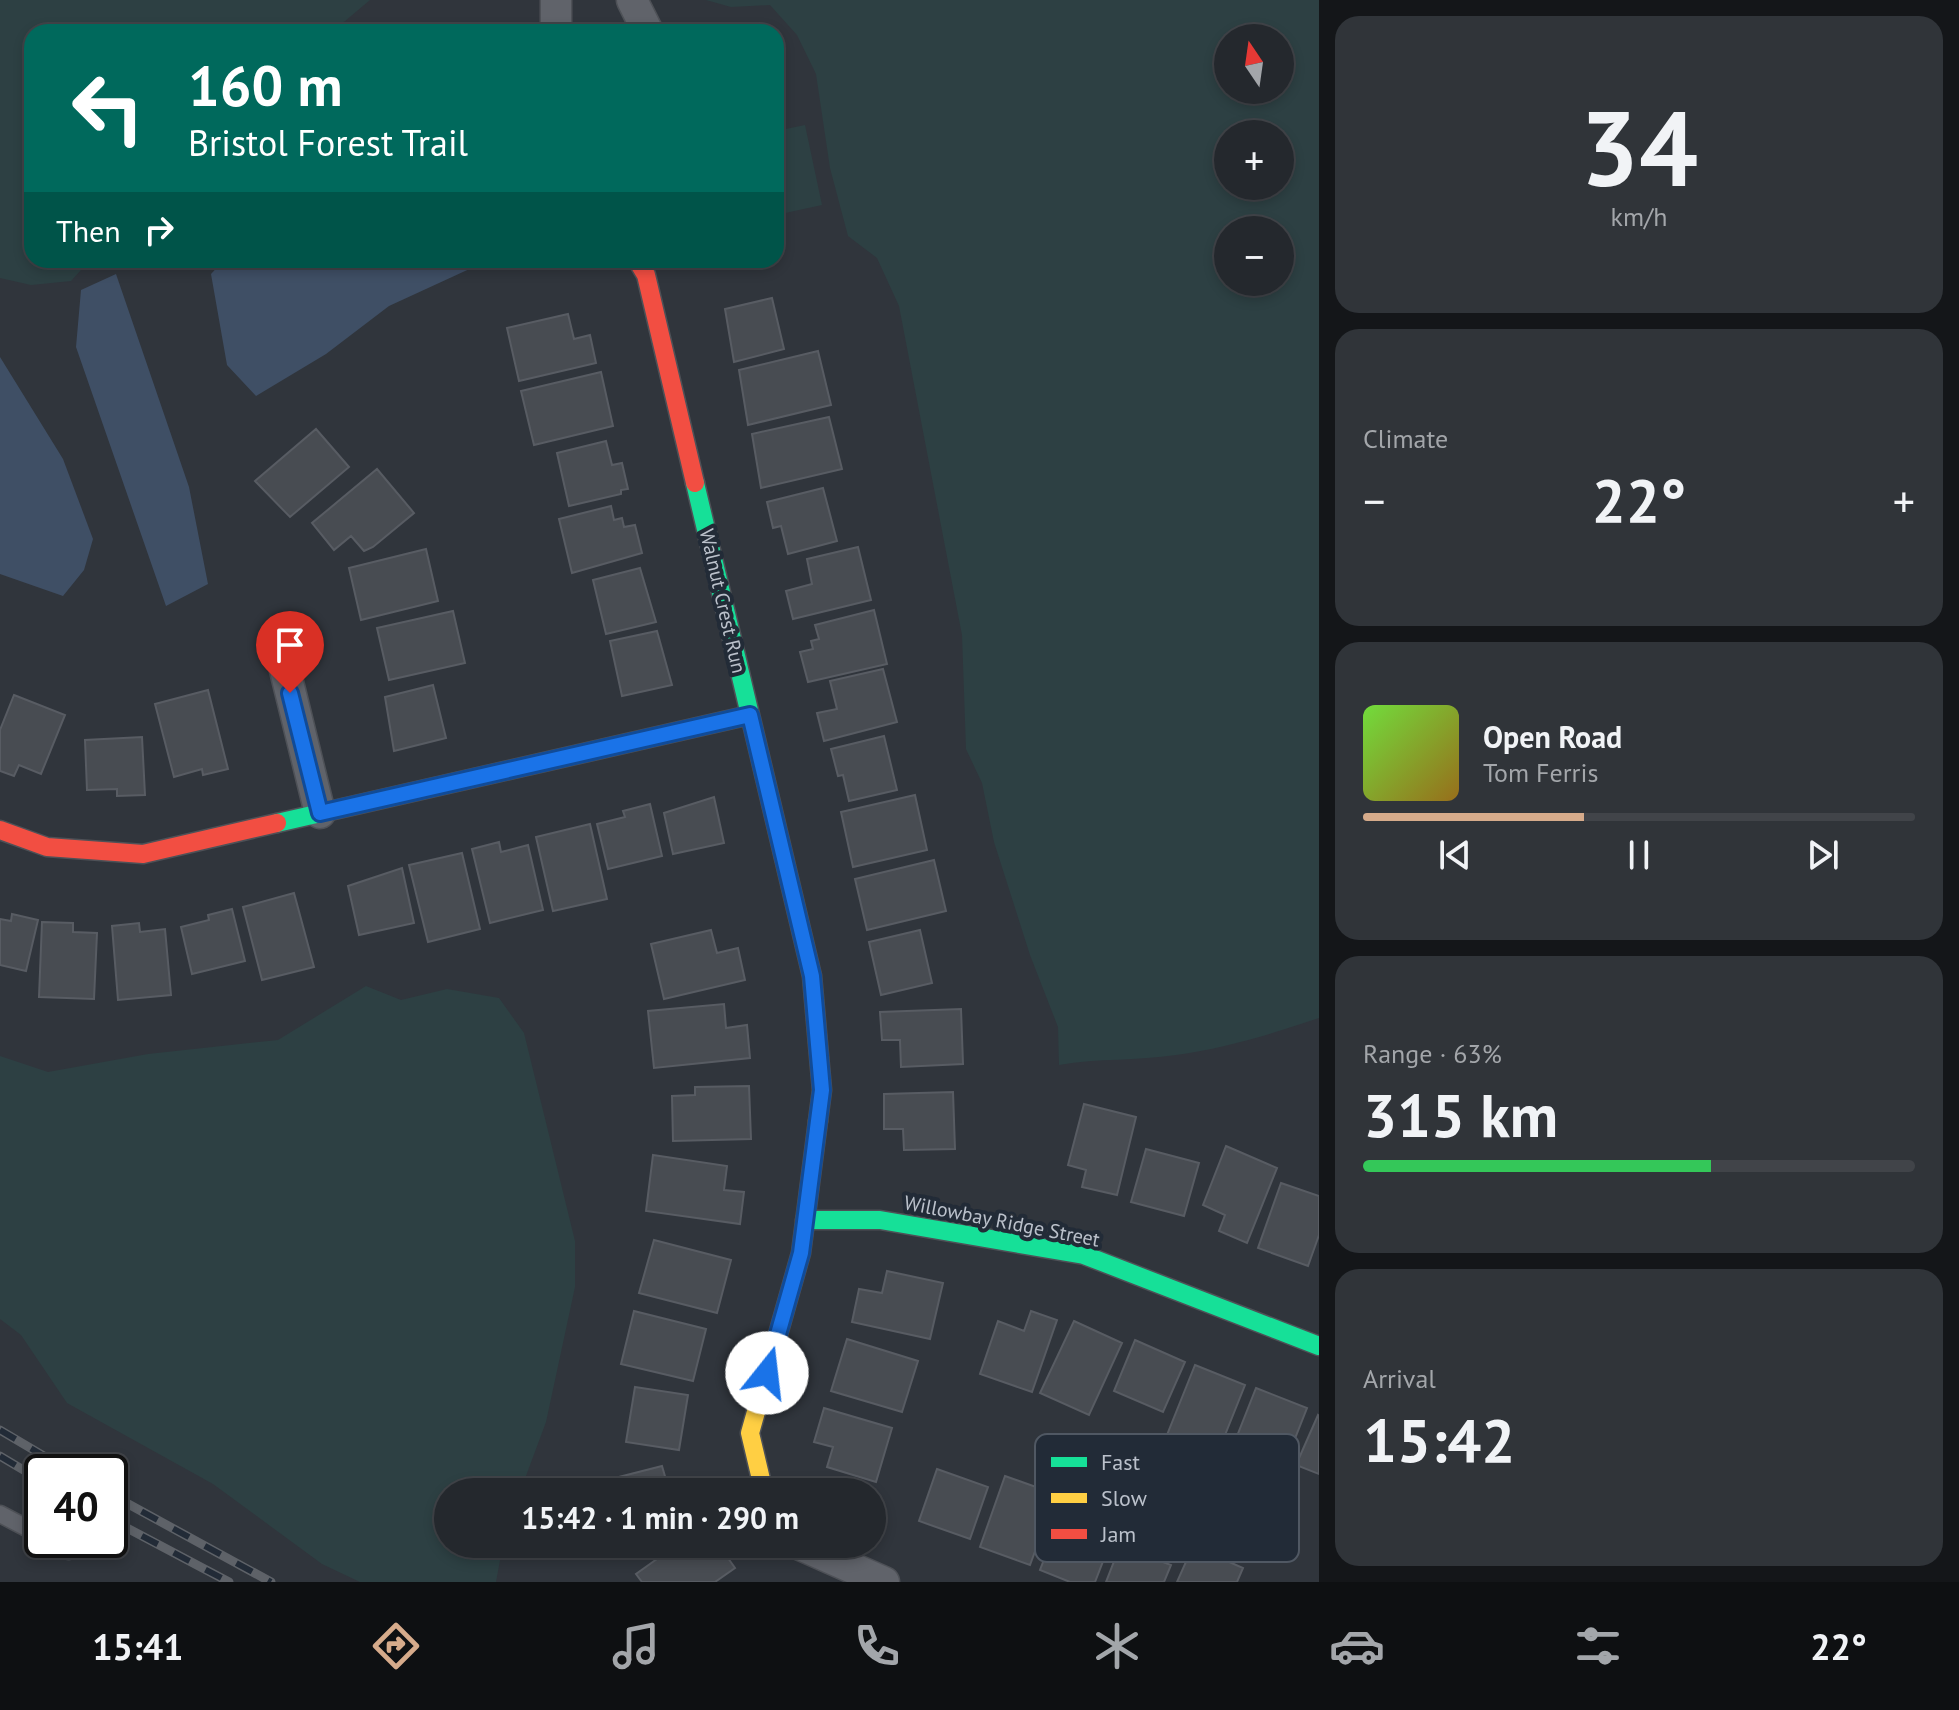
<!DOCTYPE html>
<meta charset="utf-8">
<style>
:root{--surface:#24282d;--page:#303439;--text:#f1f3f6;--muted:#a3a6aa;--line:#414449;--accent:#d6ab8b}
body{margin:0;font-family:"PT Sans",sans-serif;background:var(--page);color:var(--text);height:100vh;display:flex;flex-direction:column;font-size:30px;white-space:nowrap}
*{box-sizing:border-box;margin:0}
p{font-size:26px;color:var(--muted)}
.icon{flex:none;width:44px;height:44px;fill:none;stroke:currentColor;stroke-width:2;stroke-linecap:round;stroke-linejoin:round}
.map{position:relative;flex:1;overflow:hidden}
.drawer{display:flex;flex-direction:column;gap:16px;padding:16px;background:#141619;width:640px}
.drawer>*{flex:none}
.top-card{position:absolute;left:24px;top:24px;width:760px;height:244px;border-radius:24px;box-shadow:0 4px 12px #0003,0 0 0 2px var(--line);background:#00695c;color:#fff;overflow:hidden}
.needle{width:52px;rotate:347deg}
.fabs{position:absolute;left:1214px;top:24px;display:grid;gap:16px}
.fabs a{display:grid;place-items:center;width:80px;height:80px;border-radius:50%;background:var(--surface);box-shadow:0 4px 12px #0003,0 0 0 2px var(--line);font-size:40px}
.speed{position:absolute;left:24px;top:1454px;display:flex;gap:16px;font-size:40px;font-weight:700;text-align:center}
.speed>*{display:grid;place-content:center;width:104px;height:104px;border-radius:50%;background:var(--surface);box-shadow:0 4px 12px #0003,0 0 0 2px var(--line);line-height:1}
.speed .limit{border:4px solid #111;border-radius:12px;background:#fff;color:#111}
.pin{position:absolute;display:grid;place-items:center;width:68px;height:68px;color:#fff;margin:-82px -34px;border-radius:50% 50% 50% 0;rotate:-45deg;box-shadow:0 0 8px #0007}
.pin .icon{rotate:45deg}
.me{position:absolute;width:88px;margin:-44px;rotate:16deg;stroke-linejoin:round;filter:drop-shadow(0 0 6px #0008)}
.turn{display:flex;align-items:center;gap:28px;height:168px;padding:0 32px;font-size:36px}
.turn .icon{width:104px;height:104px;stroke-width:2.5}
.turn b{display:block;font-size:56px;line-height:68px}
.then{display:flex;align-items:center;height:76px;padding:0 32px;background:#0003;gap:16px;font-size:30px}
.big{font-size:60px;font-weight:800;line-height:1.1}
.drawer .tile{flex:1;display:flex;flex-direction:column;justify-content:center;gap:12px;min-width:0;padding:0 28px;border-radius:24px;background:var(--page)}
.drawer .dial{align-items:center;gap:0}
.dial b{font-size:104px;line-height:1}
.song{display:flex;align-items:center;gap:24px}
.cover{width:96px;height:96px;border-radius:12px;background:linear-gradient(135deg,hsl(100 70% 55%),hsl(40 70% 35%))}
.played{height:8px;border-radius:4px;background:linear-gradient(90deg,var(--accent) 40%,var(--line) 40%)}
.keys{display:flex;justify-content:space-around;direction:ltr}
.heat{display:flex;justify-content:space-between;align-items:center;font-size:44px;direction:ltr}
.charge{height:12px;border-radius:6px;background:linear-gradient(90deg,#34c759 63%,var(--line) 0)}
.trip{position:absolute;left:434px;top:1478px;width:452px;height:80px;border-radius:40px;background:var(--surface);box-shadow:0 4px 12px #0003,0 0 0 2px var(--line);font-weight:800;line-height:80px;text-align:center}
.tabs{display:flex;height:128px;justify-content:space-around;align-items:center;background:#0e1012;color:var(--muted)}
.tabs .icon{width:56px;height:56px}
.tabs .active{color:var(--accent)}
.tabs b{font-size:36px;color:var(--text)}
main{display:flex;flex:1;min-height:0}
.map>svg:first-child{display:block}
.green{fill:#2d4043;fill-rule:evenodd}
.water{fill:#3f4f65}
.building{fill:#484c52;stroke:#585c63;stroke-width:2}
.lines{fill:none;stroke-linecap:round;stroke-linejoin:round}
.lane-casing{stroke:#4e5157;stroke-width:19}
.street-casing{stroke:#4e5157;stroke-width:33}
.fast-casing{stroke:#4e5157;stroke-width:21}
.slow-casing{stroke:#4e5157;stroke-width:21}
.jam-casing{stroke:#4e5157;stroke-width:21}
.lane{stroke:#60636a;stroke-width:16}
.street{stroke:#60636a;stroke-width:30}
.fast{stroke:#16e098;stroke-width:18}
.slow{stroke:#ffcf43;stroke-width:18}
.jam{stroke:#f24e42;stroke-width:18}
.rail-casing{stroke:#5e6268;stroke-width:9}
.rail{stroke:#222b37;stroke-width:6;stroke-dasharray:18;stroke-linecap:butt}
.route-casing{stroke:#114b97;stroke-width:20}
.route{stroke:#1a73e8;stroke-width:14}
.labels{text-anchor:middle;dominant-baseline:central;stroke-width:8;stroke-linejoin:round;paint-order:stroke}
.street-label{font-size:20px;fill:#bbc1cb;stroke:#222b37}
.key{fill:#222b37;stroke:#505863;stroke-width:2}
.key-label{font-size:22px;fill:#bbc1cb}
</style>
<main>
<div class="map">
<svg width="1319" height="1582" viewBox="0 0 1319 1582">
<rect width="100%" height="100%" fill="#30353c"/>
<path class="green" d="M0,0H370L332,32H32V260H90L71,281L31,285L0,278Z
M706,0H1319V1018C1272,1034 1225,1048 1176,1055C1137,1061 1098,1058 1059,1065L1058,1027L1030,955L994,842L982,783L966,749L962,635L899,306L877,258L848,236L830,168L816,74L797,35L770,5L731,7ZM1228,38H1280V90H1228ZM1228,134H1280V186H1228ZM1228,230H1280V282H1228Z
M805,125L822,205L776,215V131Z
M366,986L401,1000L447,989L499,998L524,1033L575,1241V1287L546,1422L520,1492H448V1544H503L496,1582H360L322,1564L213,1484L67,1403L21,1335L0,1319V1056L48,1072L148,1054L278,1040Z"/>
<path class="water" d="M224,260H489L389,306L326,354L256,396L227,365L211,274Z
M116,274L189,487L208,584L166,606L76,347L81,290Z
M0,357L63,459L93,539L84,570L63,596L0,574Z"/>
<path class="building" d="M772,298L784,349L734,362L725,309Z
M568,314L574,339L590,335L596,363L519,381L507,328Z
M818,351L831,405L748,425L739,370Z
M601,372L613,426L534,445L521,391Z
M829,417L842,469L761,488L752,434Z
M316,429L349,467L290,517L255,481Z
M606,441L612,465L622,463L628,489L621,490V494L569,506L557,453Z
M377,469L414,513L373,547L364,551L351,536L334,550L312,523Z
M823,488L837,541L788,554L781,526L773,528L767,502Z
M611,506L614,520L622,518L624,527L635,525L642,553L572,573L559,519Z
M858,547L871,600L793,619L786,591L812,584L807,559Z
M426,549L438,601L361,620L349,568Z
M640,568L656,622L606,634L593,580Z
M874,610L887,664L808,682L800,652L813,649L811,641L819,639L815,625Z
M453,611L465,663L389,680L377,628Z
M657,631L672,685L622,696L610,641Z
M883,669L897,722L824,741L817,713L837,709L830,681Z
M433,685L446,738L394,751L385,697Z
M208,690L228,769L203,775L202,769L174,777L155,704Z
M14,695L65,715L41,774L19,765L14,776L0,771V730Z
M884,736L897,790L849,801L843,775L838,776L831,749Z
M142,737L145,795L117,796V789L87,790L85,740Z
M915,795L927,850L853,867L841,812Z
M714,797L724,843L673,854L664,813Z
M650,804L662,856L608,869L597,824L625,817L623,811Z
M590,824L607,899L553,911L536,837Z
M499,842L501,852L528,845L543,910L490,923L472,849Z
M462,853L480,929L428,942L409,865Z
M934,860L946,911L867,930L855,879Z
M402,868L414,923L359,935L348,886Z
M294,893L314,967L262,980L243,907Z
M232,909L245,961L192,974L181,927L209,920L208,915Z
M12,914L38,920L26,971L0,965V919L11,921Z
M42,922L73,923V932L97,933L94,999L39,997Z
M139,923L140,932L165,929L171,995L118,1000L112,926Z
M711,930L717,953L738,948L745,980L664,999L651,944Z
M920,930L932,983L881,995L869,942Z
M724,1004L726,1028L747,1025L750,1058L654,1068L648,1011Z
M961,1009L963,1064L901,1067L900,1040H882L880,1012Z
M749,1086L751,1139L673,1141L672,1096L695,1095V1087Z
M953,1092L955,1149L904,1150L903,1129H884V1094Z
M1084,1104L1136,1117L1117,1195L1082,1187L1086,1170L1068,1165Z
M1226,1146L1277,1168L1247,1243L1219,1231L1225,1215L1203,1205Z
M1146,1149L1199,1163L1184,1216L1131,1202Z
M653,1155L727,1166L724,1190L744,1192L740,1224L646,1211Z
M1281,1183L1319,1196V1235L1308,1266L1258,1248Z
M654,1240L731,1260L717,1313L639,1293Z
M887,1271L943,1283L930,1339L852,1322L859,1289L882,1293Z
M634,1311L706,1329L693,1381L621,1364Z
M1031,1311L1057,1320L1032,1392L980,1374L998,1321L1024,1331Z
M1074,1321L1122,1343L1089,1415L1040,1393Z
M847,1339L918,1361L902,1412L831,1391Z
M1135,1340L1185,1362L1163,1412L1114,1391Z
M1195,1365L1245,1385L1217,1455L1167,1435Z
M635,1387L688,1395L679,1450L626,1442Z
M1256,1388L1307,1408L1277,1484L1226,1464Z
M824,1408L892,1428L876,1482L827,1467L833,1447L814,1442Z
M1318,1415L1319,1416V1474L1296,1465Z
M662,1466L667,1483L690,1478L693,1492H610L607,1480Z
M937,1469L988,1487L970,1539L919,1521Z
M1005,1476L1056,1494L1030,1565L980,1547Z
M1069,1495L1121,1515L1095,1582H1070L1040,1570Z
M678,1544H683L688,1551L698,1544H718L735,1568L715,1582H642L636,1574Z
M1120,1546L1171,1565L1164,1582H1106Z
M1193,1546L1243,1568L1237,1582H1177Z"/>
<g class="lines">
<defs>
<path id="lane" d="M0,1514L42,1536
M49,1540L69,1551"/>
<path id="street" d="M632,0L648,32
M556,32V0
M284,666L320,813
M798,1544L884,1582"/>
<path id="fast" d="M695,483L812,976L822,1090L818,1121
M277,823L750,715
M805,1220H880L1084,1255L1319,1346"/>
<path id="slow" d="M764,1492L750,1433L801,1253L818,1121"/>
<path id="jam" d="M637,260L646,275L695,483
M0,830L47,847L143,854L277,823"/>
</defs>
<use href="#lane" class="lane-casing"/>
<use href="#street" class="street-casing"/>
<use href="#fast" class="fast-casing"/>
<use href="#slow" class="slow-casing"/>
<use href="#jam" class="jam-casing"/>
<use href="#lane" class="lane"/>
<use href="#street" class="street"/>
<use href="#fast" class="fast"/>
<use href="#slow" class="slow"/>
<use href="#jam" class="jam"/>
<defs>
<path id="rail" d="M0,1430L71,1472
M0,1456L42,1481
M110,1494L271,1582
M110,1519L229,1582"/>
</defs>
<use href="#rail" class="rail-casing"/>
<use href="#rail" class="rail"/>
</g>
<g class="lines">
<defs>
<path id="route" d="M290,693L320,813L750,715L812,976L822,1090L801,1253L767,1373"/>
</defs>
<use href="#route" class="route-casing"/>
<use href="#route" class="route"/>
</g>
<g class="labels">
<g class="street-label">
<text transform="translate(723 601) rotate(77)">Walnut Crest Run</text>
<text transform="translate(1002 1221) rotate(11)">Willowbay Ridge Street</text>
</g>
</g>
<rect x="1035" y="1434" width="264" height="128" rx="12" class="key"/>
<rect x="1051" y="1457" width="36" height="10" fill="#16e098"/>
<rect x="1051" y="1493" width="36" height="10" fill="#ffcf43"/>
<rect x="1051" y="1529" width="36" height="10" fill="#f24e42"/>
<g class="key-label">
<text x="1101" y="1470">Fast</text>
<text x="1101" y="1506">Slow</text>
<text x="1101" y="1542">Jam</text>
</g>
</svg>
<div class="fabs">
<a><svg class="needle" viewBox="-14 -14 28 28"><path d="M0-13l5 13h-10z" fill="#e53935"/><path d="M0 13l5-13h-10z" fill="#a3a6aa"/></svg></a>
<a>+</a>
<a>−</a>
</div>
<div class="speed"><div class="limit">40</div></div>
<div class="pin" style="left:290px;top:693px;background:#d93025"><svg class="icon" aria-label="arrive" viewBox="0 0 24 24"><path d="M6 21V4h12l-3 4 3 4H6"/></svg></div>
<svg class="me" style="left:767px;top:1373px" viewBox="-20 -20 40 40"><circle r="19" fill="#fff"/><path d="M0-13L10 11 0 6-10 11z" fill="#1a73e8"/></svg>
<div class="trip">15:42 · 1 min · 290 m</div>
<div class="top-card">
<div class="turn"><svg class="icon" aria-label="left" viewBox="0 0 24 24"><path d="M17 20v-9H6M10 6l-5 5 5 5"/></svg><div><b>160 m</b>Bristol Forest Trail</div></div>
<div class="then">Then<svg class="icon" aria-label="right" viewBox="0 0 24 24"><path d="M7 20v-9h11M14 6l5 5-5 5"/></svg></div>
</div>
</div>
<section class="drawer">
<div class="tile dial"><b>34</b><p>km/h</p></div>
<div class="tile"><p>Climate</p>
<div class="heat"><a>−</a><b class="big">22°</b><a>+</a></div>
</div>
<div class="tile">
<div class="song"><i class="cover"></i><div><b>Open Road</b><p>Tom Ferris</p></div></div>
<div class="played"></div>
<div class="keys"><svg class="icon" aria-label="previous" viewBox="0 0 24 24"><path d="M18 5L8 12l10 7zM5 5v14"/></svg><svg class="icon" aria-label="pause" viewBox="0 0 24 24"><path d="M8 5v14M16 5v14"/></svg><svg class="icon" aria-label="next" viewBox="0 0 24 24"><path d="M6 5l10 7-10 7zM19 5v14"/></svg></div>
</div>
<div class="tile"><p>Range · 63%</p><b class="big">315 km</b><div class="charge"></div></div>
<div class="tile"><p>Arrival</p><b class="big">15:42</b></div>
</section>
</main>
<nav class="tabs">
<b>15:41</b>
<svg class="icon active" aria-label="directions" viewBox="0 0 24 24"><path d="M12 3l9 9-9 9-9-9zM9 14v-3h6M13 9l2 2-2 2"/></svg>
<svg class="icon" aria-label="music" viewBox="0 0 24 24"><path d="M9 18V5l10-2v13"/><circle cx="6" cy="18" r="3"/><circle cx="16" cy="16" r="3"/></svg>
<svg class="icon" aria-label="phone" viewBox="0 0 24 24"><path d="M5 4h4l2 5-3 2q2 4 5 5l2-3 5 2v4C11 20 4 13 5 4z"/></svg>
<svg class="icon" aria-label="climate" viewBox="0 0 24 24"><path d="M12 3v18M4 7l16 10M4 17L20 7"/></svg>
<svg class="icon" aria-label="car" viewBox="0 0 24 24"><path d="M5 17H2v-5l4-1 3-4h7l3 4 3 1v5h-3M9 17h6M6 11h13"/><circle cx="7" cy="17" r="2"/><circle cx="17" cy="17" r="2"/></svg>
<svg class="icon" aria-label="filters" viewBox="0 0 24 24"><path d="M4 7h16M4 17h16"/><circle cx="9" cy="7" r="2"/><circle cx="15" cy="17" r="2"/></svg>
<b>22°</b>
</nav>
